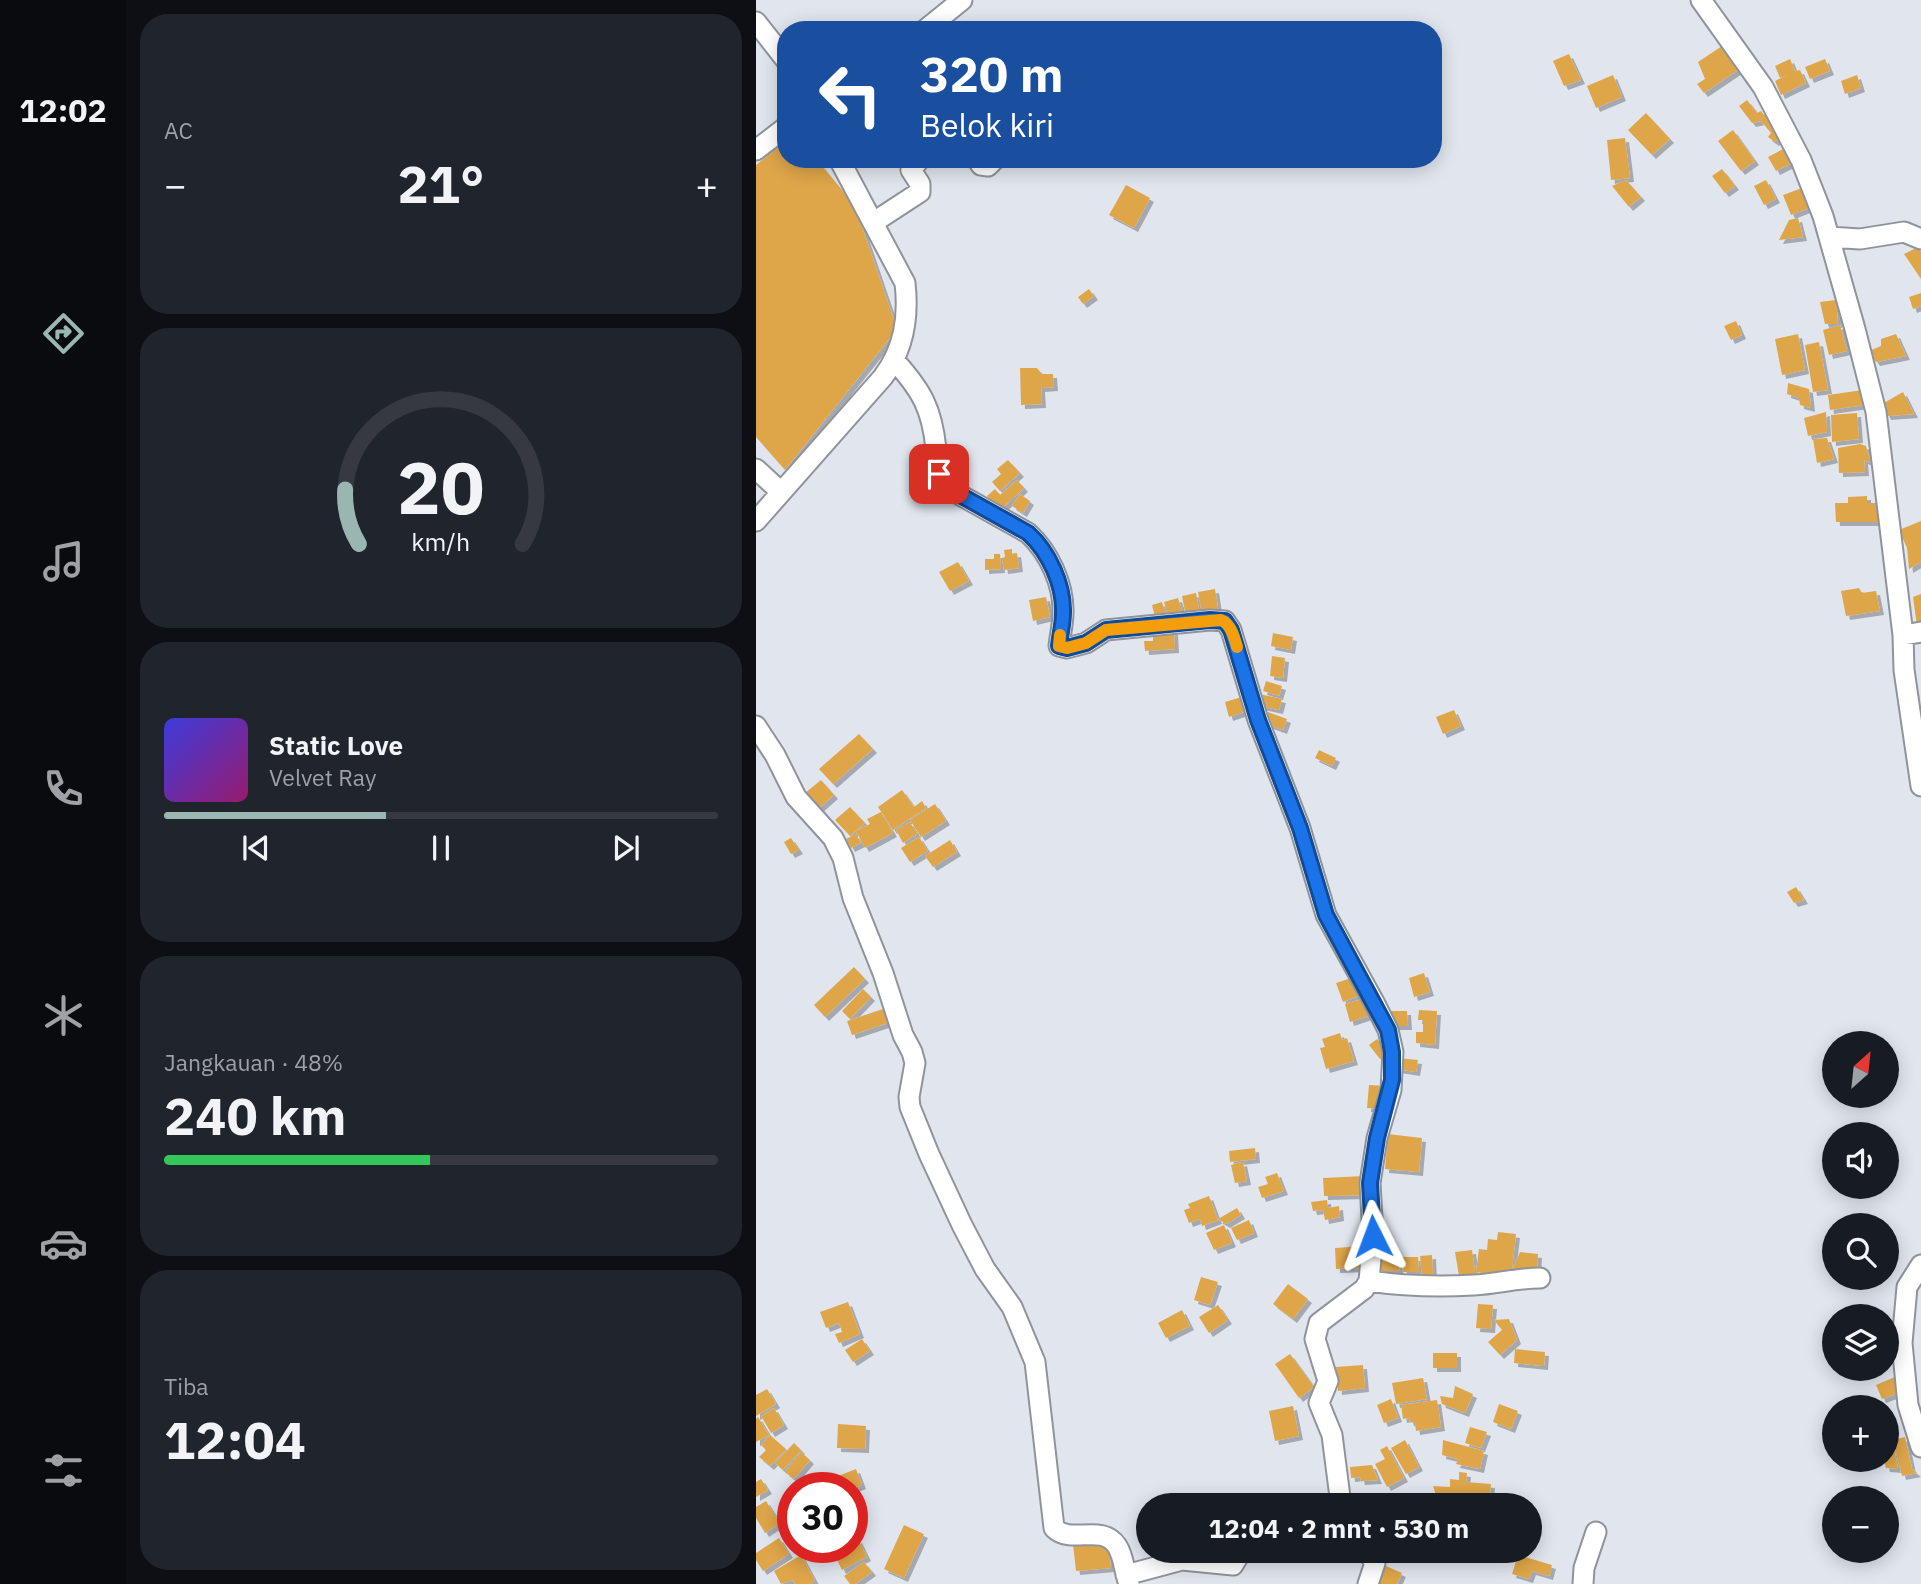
<!DOCTYPE html>
<html lang="id">
<meta charset="utf-8">
<style>
:root{--surface:#171b24;--page:#20242c;--text:#f1f3f6;--muted:#9ea1a6;--line:#363941;--accent:#99b7b0}
body{margin:0;font-family:"IBM Plex Sans",sans-serif;background:var(--page);color:var(--text);height:100vh;display:flex;flex-direction:column;font-size:26px;white-space:nowrap}
*{box-sizing:border-box;margin:0}
p{font-size:23px;color:var(--muted)}
.icon{flex:none;width:38px;height:38px;fill:none;stroke:currentColor;stroke-width:2;stroke-linecap:round;stroke-linejoin:round}
.map{position:relative;flex:1;overflow:hidden}
.drawer{display:flex;flex-direction:column;gap:14px;padding:14px;background:#0d0f14;width:630px}
.drawer>*{flex:none}
.banner{position:absolute;left:21px;top:21px;width:665px;height:147px;border-radius:28px;box-shadow:0 4px 18px #0003;background:#1a4fa0;color:#fff;overflow:hidden}
.needle{width:46px;rotate:27deg}
.controls{position:absolute;left:1066px;top:1031px;display:grid;gap:14px}
.controls a{display:grid;place-items:center;width:77px;height:77px;border-radius:50%;background:var(--surface);box-shadow:0 4px 18px #0003;font-size:35px}
.speed{position:absolute;left:21px;top:1472px;display:flex;gap:14px;font-size:35px;font-weight:700;text-align:center}
.speed>*{display:grid;place-content:center;width:91px;height:91px;border-radius:50%;background:var(--surface);box-shadow:0 4px 18px #0003;line-height:1}
.speed .limit{border:10px solid #d22;background:#fff;color:#111}
.pin{position:absolute;display:grid;place-items:center;width:60px;height:60px;color:#fff;margin:-30px;border-radius:14px;box-shadow:0 4px 10px #0006}
.me{position:absolute;width:77px;margin:-38px;rotate:357deg;stroke-linejoin:round;filter:drop-shadow(0 0 5px #0008)}
.turn{display:flex;align-items:center;gap:24px;height:147px;padding:0 28px;font-size:32px}
.turn .icon{width:91px;height:91px;stroke-width:2.5}
.turn b{display:block;font-size:49px;line-height:60px}
.big{font-size:52px;font-weight:700;line-height:1.1}
.drawer .card{flex:1;display:flex;flex-direction:column;justify-content:center;gap:10px;min-width:0;padding:0 24px;border-radius:28px;background:var(--page)}
.drawer .dial{align-items:center;gap:0}
.dial svg{height:182px;overflow:visible;fill:none;stroke:var(--line);stroke-width:7;stroke-linecap:round;text-anchor:middle}
.dial text{fill:var(--text);stroke:none}
.song{display:flex;align-items:center;gap:21px}
.cover{width:84px;height:84px;border-radius:10px;background:linear-gradient(135deg,hsl(240 70% 55%),hsl(320 70% 35%))}
.played{height:7px;border-radius:4px;background:linear-gradient(90deg,var(--accent) 40%,var(--line) 40%)}
.keys{display:flex;justify-content:space-around;direction:ltr}
.heat{display:flex;justify-content:space-between;align-items:center;font-size:38px;direction:ltr}
.charge{height:10px;border-radius:5px;background:linear-gradient(90deg,#34c759 48%,var(--line) 0)}
.trip{position:absolute;left:380px;top:1493px;width:406px;height:70px;border-radius:35px;background:var(--surface);box-shadow:0 4px 18px #0003;font-weight:700;line-height:70px;text-align:center}
main{display:flex;flex:1;min-height:0}
.tabs{display:flex;flex-direction:column;width:126px;justify-content:space-around;align-items:center;background:#090b0e;color:var(--muted)}
.tabs .icon{width:49px;height:49px}
.tabs .current{color:var(--accent)}
.tabs b{font-size:32px;color:var(--text)}
.map>svg:first-child{display:block}
.building{fill:#dfa64a;filter:url(#shadow)}
.lines{fill:none;stroke-linecap:round;stroke-linejoin:round}
.minor-casing{stroke:#8f949b;stroke-width:23}
.minor{stroke:#fff;stroke-width:19}
.route-casing{stroke:#114b97;stroke-width:18}
.route{stroke:#1a73e8;stroke-width:12}
.slow{stroke:#f59e0b;stroke-width:12}
</style>
<main>
<nav class="tabs">
<b>12:02</b>
<svg class="icon current" aria-label="directions" viewBox="0 0 24 24"><path d="M12 3l9 9-9 9-9-9zM9 14v-3h6M13 9l2 2-2 2"/></svg>
<svg class="icon" aria-label="music" viewBox="0 0 24 24"><path d="M9 18V5l10-2v13"/><circle cx="6" cy="18" r="3"/><circle cx="16" cy="16" r="3"/></svg>
<svg class="icon" aria-label="phone" viewBox="0 0 24 24"><path d="M5 4h4l2 5-3 2q2 4 5 5l2-3 5 2v4C11 20 4 13 5 4z"/></svg>
<svg class="icon" aria-label="climate" viewBox="0 0 24 24"><path d="M12 3v18M4 7l16 10M4 17L20 7"/></svg>
<svg class="icon" aria-label="car" viewBox="0 0 24 24"><path d="M5 17H2v-5l4-1 3-4h7l3 4 3 1v5h-3M9 17h6M6 11h13"/><circle cx="7" cy="17" r="2"/><circle cx="17" cy="17" r="2"/></svg>
<svg class="icon" aria-label="filters" viewBox="0 0 24 24"><path d="M4 7h16M4 17h16"/><circle cx="9" cy="7" r="2"/><circle cx="15" cy="17" r="2"/></svg>
</nav>
<section class="drawer">
<div class="card"><p>AC</p>
<div class="heat"><a>−</a><b class="big">21°</b><a>+</a></div>
</div>
<div class="card dial"><svg viewBox="0 0 100 80">
<path d="M14 69A42 42 0 1 1 86 69"/>
<path d="M14 69A42 42 0 0 1 8 45" stroke="#99b7b0"/>
<text x="50" y="56" font-size="32" font-weight="700">20</text>
<text x="50" y="72" font-size="11">km/h</text>
</svg></div>
<div class="card">
<div class="song"><i class="cover"></i><div><b>Static Love</b><p>Velvet Ray</p></div></div>
<div class="played"></div>
<div class="keys"><svg class="icon" aria-label="previous" viewBox="0 0 24 24"><path d="M18 5L8 12l10 7zM5 5v14"/></svg><svg class="icon" aria-label="pause" viewBox="0 0 24 24"><path d="M8 5v14M16 5v14"/></svg><svg class="icon" aria-label="next" viewBox="0 0 24 24"><path d="M6 5l10 7-10 7zM19 5v14"/></svg></div>
</div>
<div class="card"><p>Jangkauan · 48%</p><b class="big">240 km</b><div class="charge"></div></div>
<div class="card"><p>Tiba</p><b class="big">12:04</b></div>
</section>
<div class="map">
<svg width="1165" height="1584" viewBox="0 0 1165 1584">
<defs>
<filter id="shadow"><feDropShadow dx="4" dy="4" stdDeviation="0" flood-color="#0004"/></filter>
</defs>
<rect width="100%" height="100%" fill="#e1e6ee"/>
<path class="building" d="M969,44L985,68L948,93L941,84L949,79L942,62Z
M813,54L825,80L808,86L797,61Z
M1034,59L1039,71L1044,70L1050,83L1025,95L1019,81L1033,74L1024,78L1019,66Z
M1069,59L1074,71L1054,79L1049,67Z
M857,75L866,97L840,108L831,86Z
M1101,75L1105,88L1089,94L1085,81Z
M991,100L1001,113L1005,111L1008,115H1011L1026,136L1019,142L1012,137L1015,133L1005,121L996,123L983,106Z
M890,113L914,139L896,155L872,130Z
M977,130L999,161L985,171L962,141Z
M869,138L874,178L855,180L851,140Z
M30,141V159H60L99,206L141,329L29,470L0,437V165Z
M1029,148L1036,163L1020,171L1012,157Z
M966,169L979,186L969,193L956,176Z
M870,180L885,197L873,207L856,186Z
M1010,180L1020,199L1008,205L998,186Z
M370,185L394,198L378,228L353,215Z
M1046,188L1058,206L1035,215L1027,195Z
M1042,218L1047,237L1023,240L1033,220Z
M1162,247L1165,252V279L1148,254Z
M333,289L338,296L327,304L322,297Z
M1165,293V306L1157,309L1153,297Z
M1080,300L1082,324H1069L1064,302Z
M980,321L986,335L975,340L968,326Z
M1084,325L1091,351L1073,355L1067,330Z
M1042,334L1049,370L1026,375L1019,339Z
M1140,334L1150,356L1120,362L1113,351L1125,346V339Z
M1063,342L1072,390L1057,392L1049,345Z
M264,368H281L286,374H297L298,387L285,388L286,404L265,405Z
M1032,383L1053,389L1055,408L1044,405L1043,398L1031,394Z
M1107,390L1115,404L1074,410L1072,395Z
M1147,392L1158,414L1131,416L1126,404Z
M1070,412L1071,432L1052,436L1048,418Z
M1101,413L1103,439L1076,442L1075,415Z
M1071,438L1078,459L1061,463L1057,439Z
M1104,444L1110,446L1115,463L1108,460L1109,472L1083,473L1082,448Z
M252,460L264,473L244,491L236,482L245,474L241,469Z
M261,480L268,488L244,510L231,496L239,489L244,495Z
M264,494L274,501L267,513L256,506Z
M1111,496V503H1123V522H1080L1079,503H1092V497Z
M1165,521V562L1153,569L1151,548L1143,530Z
M256,549V554L261,553L263,568L248,570L246,558L249,557L248,550Z
M238,554H244L245,569L229,570V559H238Z
M202,562L213,581L194,591L183,572Z
M1103,588L1106,593L1120,591L1124,611L1090,616L1085,591Z
M459,589L463,615L447,618L442,592Z
M440,593L444,614L430,617L426,596Z
M1165,594V624L1161,626L1157,597Z
M290,597L294,617L277,621L273,600Z
M422,598L427,614L413,618L408,602Z
M406,602L411,618L400,621L396,605Z
M418,631L419,649L389,651L388,641H397V633Z
M517,633L537,637L535,650L515,646Z
M516,656L529,658L527,678L514,676Z
M510,681L526,686L523,696L507,691Z
M503,694L526,699L523,710L500,705Z
M489,696L494,710L473,717L469,702Z
M698,710L705,726L687,734L680,717Z
M512,712L531,719L527,730L508,723Z
M103,734L117,749L77,784L63,769Z
M563,750L580,758L576,766L559,758Z
M65,780L78,795L62,809L49,793Z
M146,790L158,807L166,801L170,808L137,830L122,807Z
M179,804L190,821L165,837L154,820Z
M94,807L109,823L94,836L79,820Z
M125,812L137,833L109,848L100,831L114,824L111,819Z
M154,822L161,834L147,843L140,830Z
M100,834L105,843L95,848L90,839Z
M163,837L172,851L154,862L145,848Z
M35,838L43,850L35,854L28,842Z
M194,840L201,852L177,867L169,856Z
M1040,887L1048,900L1038,903L1031,892Z
M98,967L109,979L69,1017L58,1005Z
M668,973L674,992L658,997L653,978Z
M601,976L607,994L587,1002L580,983Z
M107,989L115,997L94,1019L86,1011Z
M610,998L615,1015L594,1022L589,1004Z
M130,1008L135,1022L96,1035L91,1021Z
M663,1010L681,1011L679,1045L660,1043V1032H667V1020H662Z
M633,1011H651L652,1026H633Z
M584,1033L586,1040L591,1038L598,1061L570,1069L564,1048L569,1047L566,1039Z
M621,1039L632,1052L624,1059L613,1045Z
M642,1058L662,1060L660,1072L641,1069Z
M613,1085L630,1086L628,1109L611,1108Z
M632,1134L666,1138L663,1172L629,1169Z
M499,1148L500,1159L474,1162L473,1151Z
M487,1162L491,1181L479,1183L475,1165Z
M521,1173L528,1191L506,1198L502,1187L512,1184L509,1177Z
M608,1176L609,1195L568,1196L567,1178Z
M453,1196L462,1220L446,1226L444,1219L433,1223L428,1210L434,1208L432,1204Z
M571,1200L572,1208L583,1206L584,1217L569,1220L567,1210L557,1211L555,1202Z
M481,1208L485,1215L470,1224L462,1219Z
M493,1220L498,1233L481,1240L475,1228Z
M468,1225L476,1243L458,1250L450,1233Z
M742,1232L760,1234L755,1277L720,1272L723,1249L731,1250L732,1239L741,1240Z
M606,1246L607,1268L580,1269L579,1248Z
M716,1250L720,1280L704,1282L699,1252Z
M764,1252L782,1254L781,1273L756,1271Z
M623,1254L644,1255L643,1271H622Z
M676,1255L677,1276L666,1277L664,1256Z
M646,1257H662L663,1272H647Z
M445,1277L462,1282L454,1305L438,1300Z
M532,1284L552,1299L537,1319L517,1304Z
M92,1302L104,1334L83,1343L79,1334L86,1332L83,1323L70,1328L64,1312Z
M722,1304L737,1305L735,1329L720,1328Z
M462,1305L472,1320L453,1333L443,1317Z
M426,1310L434,1326L410,1338L402,1323Z
M753,1319L761,1340L744,1355L732,1342L746,1330L738,1320Z
M106,1339L114,1351L97,1362L89,1350Z
M759,1349L789,1352L788,1366L758,1363Z
M677,1353H701V1368H677Z
M534,1354L558,1387L543,1398L519,1364Z
M607,1365L609,1388L582,1391L580,1367Z
M1141,1376L1148,1391L1126,1399L1120,1385Z
M667,1378L671,1399L640,1404L636,1383Z
M699,1386L717,1394L709,1413L686,1404L684,1396L697,1398Z
M11,1389L20,1404L0,1416V1395Z
M635,1399L642,1418L628,1423L621,1405Z
M681,1400L685,1427L660,1431L659,1423L654,1422L653,1418L647,1419L645,1405Z
M743,1404L762,1411L755,1429L737,1422Z
M537,1406L543,1436L519,1441L513,1411Z
M18,1408L28,1425L15,1433L5,1416Z
M2,1417L13,1435L0,1442V1419Z
M82,1424L110,1426L109,1449L81,1448Z
M714,1427L731,1432L725,1448L709,1443Z
M14,1435L30,1449L14,1466L3,1457L10,1450L5,1445Z
M1136,1437L1142,1469L1130,1468L1128,1460H1130V1438Z
M1149,1437L1156,1469L1161,1473L1146,1476L1137,1440Z
M649,1440L663,1467L650,1474L635,1448Z
M687,1440L728,1451L724,1469L700,1464L702,1459L686,1455Z
M38,1443L45,1450L27,1470L19,1463Z
M631,1446L648,1478L631,1487L619,1464L629,1459L624,1450Z
M45,1452L54,1460L38,1479L29,1472Z
M616,1465L622,1480L605,1481L604,1477L595,1478L594,1467Z
M100,1469L106,1485L96,1489L81,1488L77,1478Z
M703,1472L711,1473L710,1482L735,1484L733,1505H683L677,1486L694,1487V1479L703,1480Z
M73,1475L77,1488H38L37,1484Z
M5,1479L12,1490L0,1497V1482Z
M10,1501L24,1523L9,1533L0,1518V1507Z
M148,1525L168,1534L148,1578L128,1569Z
M23,1538L33,1554L7,1571L0,1560V1553Z
M102,1539L111,1557L86,1570L77,1552L87,1547H96V1542Z
M352,1541L355,1568L320,1571L317,1544Z
M45,1555L59,1581L53,1584H39L37,1580L25,1584L18,1571Z
M762,1555L796,1565L793,1576L776,1571L773,1579L756,1574Z
M108,1562L116,1572L99,1584H94L88,1576Z
M630,1566L646,1573L641,1584H621Z"/>
<g class="lines">
<defs>
<path id="minor" d="M945,0L1007,87L1045,160L1067,216L1099,329L1120,412L1147,635L1148,670L1165,786
M0,22L30,60
M169,30L206,0
M0,150L30,127
M221,159L225,165L232,166L239,159
M118,222L164,192V184L155,170L164,159
M1073,237L1104,239L1148,232L1165,239
M139,361C166,391 176,409 180,449C182,462 181,474 188,486L272,533C293,552 308,585 307,613C307,624 304,635 303,646L311,648L330,643L350,630L454,620L469,621L475,630L502,720L544,828L570,915L618,1002L632,1030L637,1052L635,1090L621,1138L614,1183L617,1236L613,1281
M0,469L25,492
M0,521L127,377C148,349 153,318 149,283L83,159
M1147,635L1165,632
M0,726L19,755L40,797L77,838L87,858L97,898L127,973L147,1035L156,1052L159,1063L153,1097L154,1107L173,1154L206,1225L229,1269L256,1307L279,1362L298,1528C315,1545 346,1523 361,1546C368,1556 368,1572 373,1584
M1165,1265L1151,1287L1146,1343L1152,1405L1165,1447
M585,1505L576,1435L563,1403L572,1381L559,1339L563,1323L608,1289L613,1281C647,1286 684,1287 718,1285C740,1284 761,1278 784,1278
M610,1550L619,1563L612,1584
M370,1575L426,1560L477,1565L486,1550
M827,1584L828,1568L840,1532"/>
</defs>
<use href="#minor" class="minor-casing"/>
<use href="#minor" class="minor"/>
</g>
<g class="lines">
<defs>
<path id="route" d="M183,474L188,486L272,533C293,552 308,585 307,613C307,624 304,635 303,646L311,648L330,643L350,630L454,620L469,621L475,630L502,720L544,828L570,915L632,1030L636,1052V1080L621,1138L614,1183L617,1236"/>
</defs>
<use href="#route" class="route-casing"/>
<use href="#route" class="route"/>
<path class="slow" d="M304,635L303,646L311,648L330,643L350,630L465,620C475,624 478,637 481,647"/>
</g>
</svg>
<div class="controls">
<a><svg class="needle" viewBox="-14 -14 28 28"><path d="M0-13l5 13h-10z" fill="#e53935"/><path d="M0 13l5-13h-10z" fill="#9ea1a6"/></svg></a>
<a><svg class="icon" aria-label="sound" viewBox="0 0 24 24"><path d="M4 9h4l5-4v14l-5-4H4zM17 9q2 3 0 6"/></svg></a>
<a><svg class="icon" aria-label="search" viewBox="0 0 24 24"><circle cx="10" cy="10" r="6"/><path d="M15 15l6 6"/></svg></a>
<a><svg class="icon" aria-label="layers" viewBox="0 0 24 24"><path d="M12 4l9 5-9 5-9-5zM3 14l9 5 9-5"/></svg></a>
<a>+</a>
<a>−</a>
</div>
<div class="speed"><div class="limit">30</div></div>
<div class="pin" style="left:183px;top:474px;background:#d93025"><svg class="icon" aria-label="arrive" viewBox="0 0 24 24"><path d="M6 21V4h12l-3 4 3 4H6"/></svg></div>
<svg class="me" style="left:617px;top:1236px" viewBox="-20 -20 40 40"><path d="M0-17L14 15 0 8-14 15z" fill="#1a73e8" stroke="#fff" stroke-width="4"/></svg>
<div class="trip">12:04 · 2 mnt · 530 m</div>
<div class="banner">
<div class="turn"><svg class="icon" aria-label="left" viewBox="0 0 24 24"><path d="M17 20v-9H6M10 6l-5 5 5 5"/></svg><div><b>320 m</b>Belok kiri</div></div>
</div>
</div>
</main>
